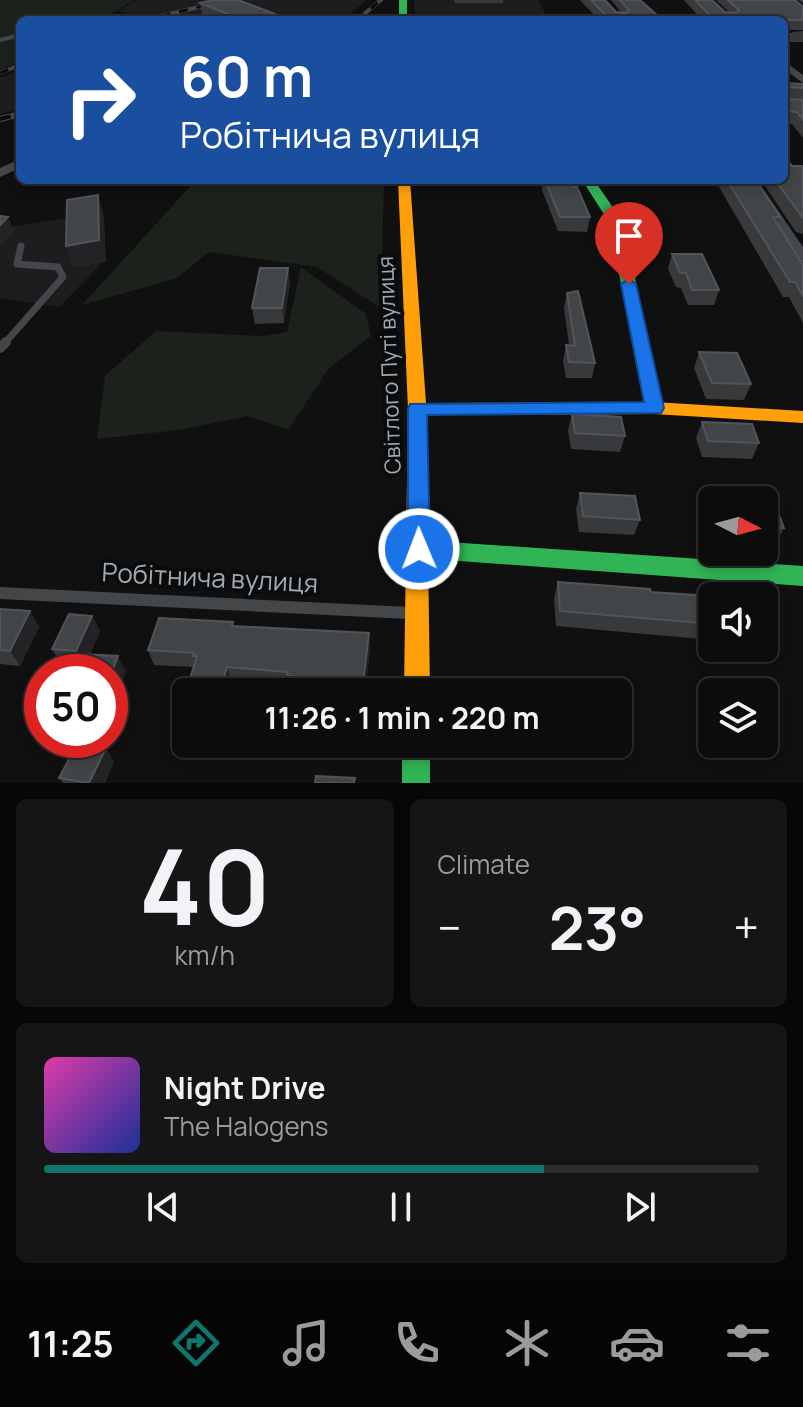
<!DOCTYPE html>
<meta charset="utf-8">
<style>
:root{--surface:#0c0c0d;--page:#151516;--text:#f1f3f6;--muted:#9a9b9d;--line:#2c2c2e;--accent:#0f766e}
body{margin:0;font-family:Manrope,sans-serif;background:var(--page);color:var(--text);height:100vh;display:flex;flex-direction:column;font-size:30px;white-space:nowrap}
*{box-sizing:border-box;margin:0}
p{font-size:26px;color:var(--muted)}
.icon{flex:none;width:44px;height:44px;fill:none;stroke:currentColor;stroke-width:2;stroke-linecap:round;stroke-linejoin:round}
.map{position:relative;height:783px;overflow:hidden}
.drawer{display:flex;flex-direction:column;gap:16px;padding:16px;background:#070707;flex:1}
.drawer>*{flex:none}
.hud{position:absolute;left:16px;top:16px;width:772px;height:168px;border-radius:12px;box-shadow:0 4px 12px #0003,0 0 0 2px var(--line);background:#1a4fa0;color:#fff;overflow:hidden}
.needle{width:52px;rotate:96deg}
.buttons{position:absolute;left:698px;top:486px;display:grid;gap:16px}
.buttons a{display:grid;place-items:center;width:80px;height:80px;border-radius:12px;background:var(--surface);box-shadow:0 4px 12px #0003,0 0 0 2px var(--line);font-size:40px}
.speed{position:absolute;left:24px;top:654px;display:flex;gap:16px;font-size:40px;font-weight:700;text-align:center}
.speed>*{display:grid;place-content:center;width:104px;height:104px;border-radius:50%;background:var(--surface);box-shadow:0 4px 12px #0003,0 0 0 2px var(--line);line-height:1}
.speed .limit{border:12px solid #d22;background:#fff;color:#111}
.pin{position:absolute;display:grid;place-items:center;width:68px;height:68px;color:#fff;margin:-82px -34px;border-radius:50% 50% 50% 0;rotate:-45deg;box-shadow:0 0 8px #0007}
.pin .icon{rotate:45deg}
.me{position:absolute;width:88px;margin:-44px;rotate:359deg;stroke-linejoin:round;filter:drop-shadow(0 0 6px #0008)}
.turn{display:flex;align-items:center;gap:28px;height:168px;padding:0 32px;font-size:36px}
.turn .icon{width:104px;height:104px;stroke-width:2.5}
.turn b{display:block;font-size:56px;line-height:68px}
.big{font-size:60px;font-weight:700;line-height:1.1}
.drawer .tile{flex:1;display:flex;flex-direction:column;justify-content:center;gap:12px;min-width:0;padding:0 28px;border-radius:12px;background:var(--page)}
.drawer .dial{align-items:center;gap:0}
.dial b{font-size:104px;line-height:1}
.song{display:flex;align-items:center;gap:24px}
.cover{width:96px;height:96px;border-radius:12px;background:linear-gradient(135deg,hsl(320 70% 55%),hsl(230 70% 35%))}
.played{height:8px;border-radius:4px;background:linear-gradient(90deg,var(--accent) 70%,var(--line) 70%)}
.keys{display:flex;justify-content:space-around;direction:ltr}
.heat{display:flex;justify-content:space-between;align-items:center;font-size:44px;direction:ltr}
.drawer .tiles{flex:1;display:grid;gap:16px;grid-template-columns:1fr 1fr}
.tile:last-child{grid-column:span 2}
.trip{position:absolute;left:172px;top:678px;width:460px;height:80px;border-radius:12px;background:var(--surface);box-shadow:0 4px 12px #0003,0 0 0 2px var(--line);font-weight:700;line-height:80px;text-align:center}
.menu{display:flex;height:128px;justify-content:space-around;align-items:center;background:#050505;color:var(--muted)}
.menu .icon{width:56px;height:56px}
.menu .on{color:var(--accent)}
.menu b{font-size:36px;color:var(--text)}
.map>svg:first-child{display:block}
.built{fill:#1d1d1f}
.green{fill:#1b211b}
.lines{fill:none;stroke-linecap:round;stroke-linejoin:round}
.lane-far3{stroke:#44474a;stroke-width:4}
.lane-far2{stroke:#44474a;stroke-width:7}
.lane-far1{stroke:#44474a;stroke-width:10}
.lane{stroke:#44474a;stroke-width:12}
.street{fill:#44474a;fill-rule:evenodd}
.fast{fill:#30b455;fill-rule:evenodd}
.slow{fill:#ff9f0a;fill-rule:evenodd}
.rail-far1-casing{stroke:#45484a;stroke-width:4}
.rail-casing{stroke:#45484a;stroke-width:6}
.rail-far1{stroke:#0b0b0c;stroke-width:3;stroke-dasharray:9;stroke-linecap:butt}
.rail{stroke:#0b0b0c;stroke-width:4;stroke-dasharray:11;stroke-linecap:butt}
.wall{fill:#37393b}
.shaded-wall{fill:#232325}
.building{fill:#424548;stroke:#515559;stroke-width:2}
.route{fill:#1a73e8;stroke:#114b97;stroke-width:2}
.labels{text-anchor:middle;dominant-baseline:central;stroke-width:8;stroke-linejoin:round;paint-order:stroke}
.street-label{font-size:22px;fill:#9fabb4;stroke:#0b0b0c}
.near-street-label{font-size:26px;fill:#9fabb4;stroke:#0b0b0c}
</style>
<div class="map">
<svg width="803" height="783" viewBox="0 0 803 783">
<rect width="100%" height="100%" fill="#101011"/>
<path class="built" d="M136,0H367L342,20H154L118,11Z
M414,0H538L549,20H415Z
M20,70V109L0,114V78Z
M98,214L104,261L59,307L0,298V228Z"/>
<path class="green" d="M0,0H134L102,20H20V61L0,70Z
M196,180H384L381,308L317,267L209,252L177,278L82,305Z
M301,267L366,314L371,336L329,368L288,430L248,416L179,430L97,439L105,376L156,331L262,336L287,332Z"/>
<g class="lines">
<path class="lane-far3" d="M91,20L120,16L167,20
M0,40L20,35"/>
<path class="lane-far2" d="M4,344L63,277L58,267L17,264L21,246"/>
<path class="lane-far1" d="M0,348L6,342"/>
<path class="lane" d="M0,593L410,613"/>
<path class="street" d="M798,0H803V3Z
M784,33H803V39H784Z
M784,61L803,75V83L784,69Z
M20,159V168L0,177V168Z
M745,180H757L803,247V262L798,261Z"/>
<path class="fast" d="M399,0H407V20H399Z
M582,180H594L623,222L663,408L661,412L654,414L645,408L609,222Z
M419,540L803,566V586L419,558L411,556L408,549L411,542Z
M402,744H430V783H402Z"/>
<path class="slow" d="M398,180H410L426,403L654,402L803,411V423L654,414L426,415L430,692H404L408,409Z"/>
<defs>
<path id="rail-far1" d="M144,20L229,0
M357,20L381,0
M0,73L20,65"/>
<path id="rail" d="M0,119L20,114"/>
</defs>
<use href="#rail-far1" class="rail-far1-casing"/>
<use href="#rail" class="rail-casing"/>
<use href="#rail-far1" class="rail-far1"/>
<use href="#rail" class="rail"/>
</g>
<path class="wall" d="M454,0H503V3H455Z
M580,0H605L616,12H621L611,0H640L658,16L680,20H599Z
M684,0H712L725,12H729L716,0H795L803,7V30H784V20H702Z
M200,3L283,17L284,20H203Z
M803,31V42H789L792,32Z
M784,83L803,84V138L792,124H784Z
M792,166H803V234L796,232L761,180H784Z
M543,180H570L590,217L587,232L558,231L542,190Z
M715,180H756L780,217L777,224L803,265V323L789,297H783Z
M672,254L719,290L714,305H688L681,288L676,287L668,269Z
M288,268L290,282L284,323L255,324L252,308Z
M567,293L595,363L592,378H566L563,361L566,345H569L564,308Z
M699,352L751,384L744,400L706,399L694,368Z
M572,414L625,436L620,452L571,449L568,430Z
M702,422L759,443L752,459L702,457L696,438Z
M580,493L640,520L634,535L579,532L576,509Z
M764,503L784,528L776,543H764Z
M558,582L651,592L712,596V640L556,626L554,598Z
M764,605L772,630L764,642Z
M0,609L30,611L39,627L20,666L0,664Z
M92,616L100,631L90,654L126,671L115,700L110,699V672L77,665L61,664L52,649Z
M235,627L370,648L365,692H308L290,691L289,686L232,682L229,692H186V703L184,698L193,667L154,665L148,650Z
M571,682L626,685L632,727L626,741L618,740V692H568Z
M316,744H370V751L317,750Z
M114,761L105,783H63L59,778Z"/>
<path class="shaded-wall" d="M98,195L104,216L106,262L73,267L66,246Z
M8,217L14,231L0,245V225Z
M288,268L290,282L284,323L282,308Z
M30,611L39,627L20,666L10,651Z
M92,616L100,631L85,666L76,651Z
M369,633L370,648L365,692H362Z
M118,656L126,671L115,700L110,691V677Z
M227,667L232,682L229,692H220Z
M106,748L114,761L105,783H89Z"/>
<path class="building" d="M213,0H238L283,17L270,20H243L200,3Z
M591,0H605L616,12L626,13L629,10L620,0H640L658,16L679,18L680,20H610Z
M695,0H712L725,12L736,13L739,10L728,0H795L803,7V20H787L784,24V20H714Z
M784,83L803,84V88L788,87L785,96L788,99L803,100V120L797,112L787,111L784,107Z
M784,157L792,166H803V218L775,180H784Z
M545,180H570L573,187H577L590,217H560Z
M727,180H756L780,217H773L803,265V296L795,282H790Z
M98,195L99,240L66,246L67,200Z
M0,216L8,217L0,225Z
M672,254H702L719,290H692L686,273H680Z
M260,268H288L282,308H252Z
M578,291L595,363L569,362L566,345L575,346L567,293Z
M699,352L737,353L751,384L712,383Z
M572,414L621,417L625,436L575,433Z
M702,422L752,424L759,443L708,441Z
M580,493L635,496L640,520L583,516Z
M764,503L775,504L784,528L764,526Z
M558,582L650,589L651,592L712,596V624L560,611Z
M764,605L772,630L764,629Z
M0,609L30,611L10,651L0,650Z
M69,614L92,616L76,651L52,649Z
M159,618L233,622L232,626L369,633L362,692H319L321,679L287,676L288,672L227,667L220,692H186V698H184L197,656H193L194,653L148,650Z
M81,654L118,656L110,677V672H74Z
M571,682L626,685L632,727L618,726V692H572Z
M78,742L106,748L89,783L59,778Z
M316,776L355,778L354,783H315Z"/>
<path class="route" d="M629,279L636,284L664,408L661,413L427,415L430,549L427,556L419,559L411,556L408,549V409L410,404L644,402L621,284Z"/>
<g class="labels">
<g class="street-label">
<text transform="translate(389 365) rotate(-92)">Світлого Путі вулиця</text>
</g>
<g class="near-street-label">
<text transform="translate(210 577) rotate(3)">Робітнича вулиця</text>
</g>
</g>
</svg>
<div class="buttons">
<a><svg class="needle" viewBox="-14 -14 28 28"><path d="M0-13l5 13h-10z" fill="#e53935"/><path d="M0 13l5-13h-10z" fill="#9a9b9d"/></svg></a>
<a><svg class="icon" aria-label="sound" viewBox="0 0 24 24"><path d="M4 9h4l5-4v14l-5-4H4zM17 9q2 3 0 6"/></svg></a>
<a><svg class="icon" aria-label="layers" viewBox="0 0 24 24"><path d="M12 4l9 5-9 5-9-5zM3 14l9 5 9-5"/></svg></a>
</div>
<div class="speed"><div class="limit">50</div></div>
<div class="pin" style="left:629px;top:284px;background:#d93025"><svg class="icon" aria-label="arrive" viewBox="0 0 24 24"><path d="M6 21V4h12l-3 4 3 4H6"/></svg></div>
<svg class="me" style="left:419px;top:549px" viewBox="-20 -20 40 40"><circle r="17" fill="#1a73e8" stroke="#fff" stroke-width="3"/><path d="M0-11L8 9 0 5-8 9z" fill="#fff"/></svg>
<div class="trip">11:26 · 1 min · 220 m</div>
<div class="hud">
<div class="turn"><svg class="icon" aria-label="right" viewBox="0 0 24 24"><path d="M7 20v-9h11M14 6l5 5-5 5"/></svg><div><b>60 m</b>Робітнича вулиця</div></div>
</div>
</div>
<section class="drawer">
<div class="tiles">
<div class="tile dial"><b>40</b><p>km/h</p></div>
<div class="tile"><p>Climate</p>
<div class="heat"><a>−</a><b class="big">23°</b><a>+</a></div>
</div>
<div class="tile">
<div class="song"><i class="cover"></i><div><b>Night Drive</b><p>The Halogens</p></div></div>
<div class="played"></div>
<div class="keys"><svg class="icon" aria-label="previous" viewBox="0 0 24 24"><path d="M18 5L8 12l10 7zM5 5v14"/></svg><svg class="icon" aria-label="pause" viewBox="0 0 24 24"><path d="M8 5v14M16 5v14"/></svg><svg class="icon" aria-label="next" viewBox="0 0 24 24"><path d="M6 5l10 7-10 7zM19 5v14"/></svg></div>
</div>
</div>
</section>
<nav class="menu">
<b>11:25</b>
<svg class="icon on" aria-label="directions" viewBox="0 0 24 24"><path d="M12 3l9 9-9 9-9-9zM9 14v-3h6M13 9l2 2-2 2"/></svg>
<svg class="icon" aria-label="music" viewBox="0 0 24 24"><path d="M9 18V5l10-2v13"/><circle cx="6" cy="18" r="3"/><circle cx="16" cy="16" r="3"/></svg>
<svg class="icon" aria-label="phone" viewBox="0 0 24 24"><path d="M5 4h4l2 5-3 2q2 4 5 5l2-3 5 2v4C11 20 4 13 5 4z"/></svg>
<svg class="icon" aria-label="climate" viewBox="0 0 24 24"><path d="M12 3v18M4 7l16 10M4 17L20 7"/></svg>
<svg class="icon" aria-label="car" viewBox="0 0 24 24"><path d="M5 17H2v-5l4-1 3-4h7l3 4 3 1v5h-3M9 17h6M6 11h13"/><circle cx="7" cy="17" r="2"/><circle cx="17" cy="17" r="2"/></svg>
<svg class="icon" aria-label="filters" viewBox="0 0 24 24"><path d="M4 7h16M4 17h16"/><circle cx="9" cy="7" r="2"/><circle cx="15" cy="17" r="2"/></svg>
</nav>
